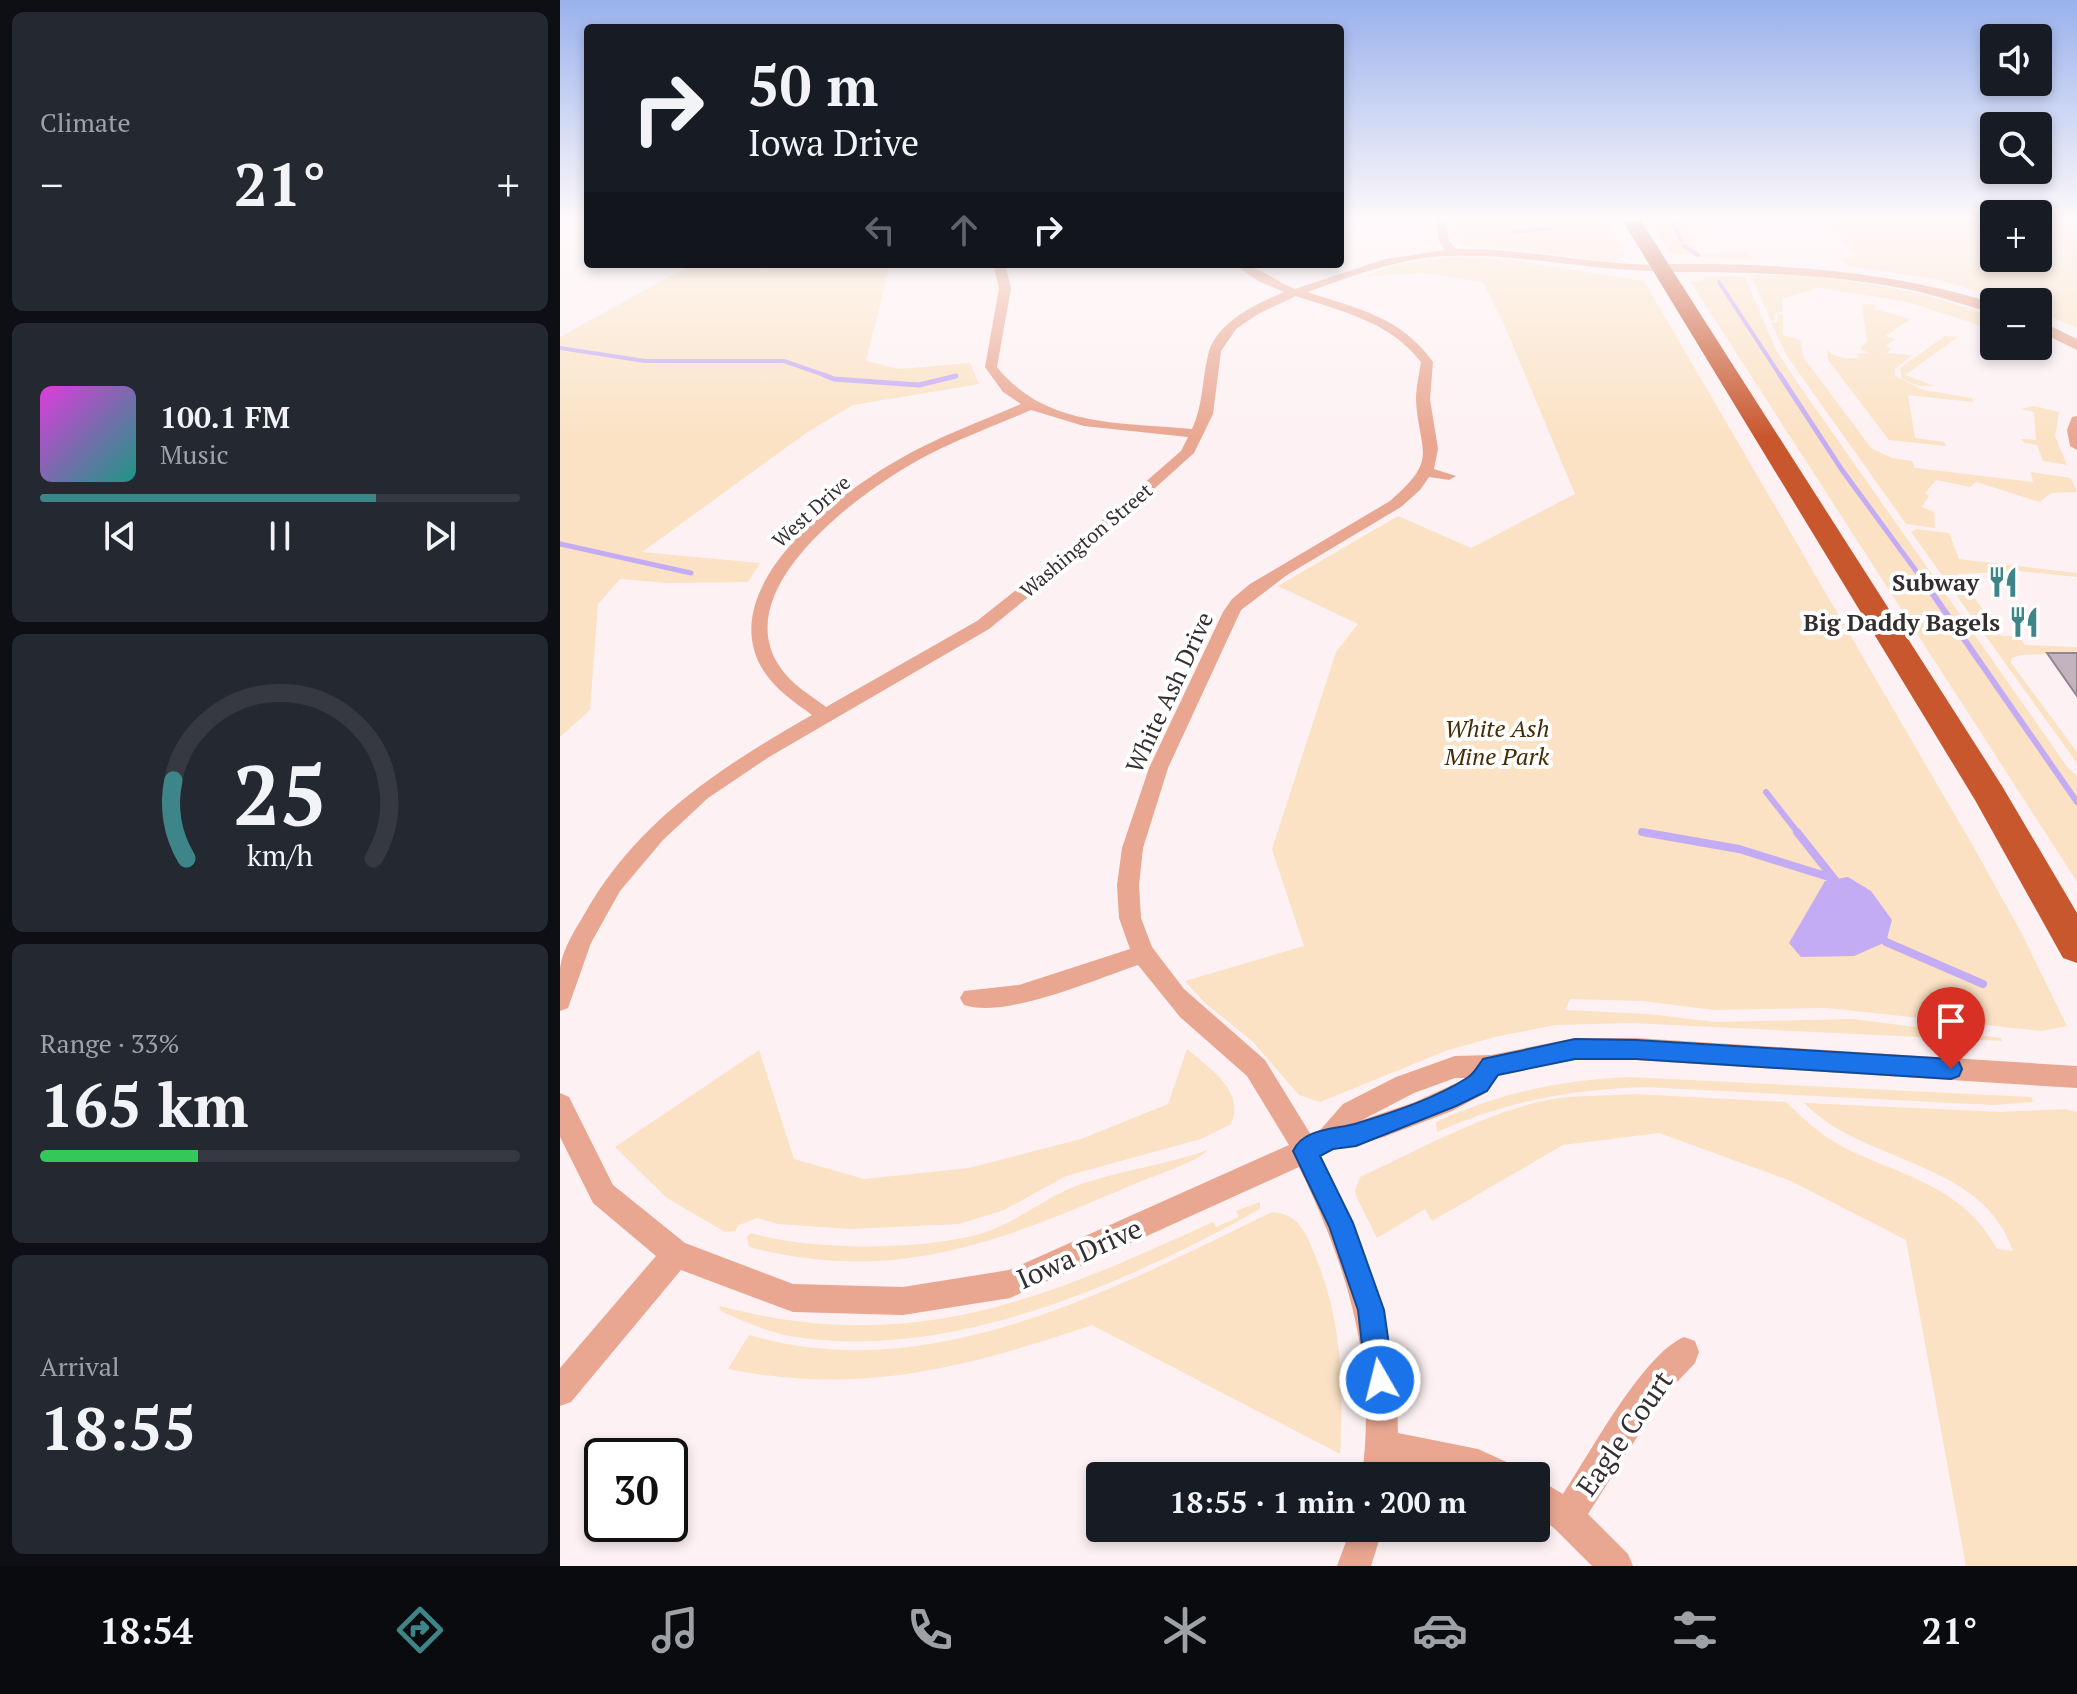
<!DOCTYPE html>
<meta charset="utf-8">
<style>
:root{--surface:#171b24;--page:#242831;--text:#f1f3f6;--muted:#9ea1a6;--line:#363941;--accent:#3d8588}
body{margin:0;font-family:"PT Serif",serif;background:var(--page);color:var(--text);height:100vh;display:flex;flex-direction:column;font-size:30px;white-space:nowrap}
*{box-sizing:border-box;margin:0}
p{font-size:26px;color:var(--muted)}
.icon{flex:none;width:44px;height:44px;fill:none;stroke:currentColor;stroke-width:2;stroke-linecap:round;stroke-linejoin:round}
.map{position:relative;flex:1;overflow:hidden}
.drawer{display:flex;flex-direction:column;gap:12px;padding:12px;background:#0d0f14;width:560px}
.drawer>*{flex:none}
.top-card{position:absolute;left:24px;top:24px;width:760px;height:244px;border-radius:8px;box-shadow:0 4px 12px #0003;background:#171b24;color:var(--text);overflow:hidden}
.tools{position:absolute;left:1420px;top:24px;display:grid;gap:16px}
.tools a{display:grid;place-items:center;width:72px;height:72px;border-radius:8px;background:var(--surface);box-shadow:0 4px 12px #0003;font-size:40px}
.speed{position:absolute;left:24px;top:1438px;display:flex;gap:16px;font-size:40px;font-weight:700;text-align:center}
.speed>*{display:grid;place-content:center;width:104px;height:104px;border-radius:50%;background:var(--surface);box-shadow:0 4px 12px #0003;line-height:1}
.speed .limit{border:4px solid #111;border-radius:12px;background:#fff;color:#111}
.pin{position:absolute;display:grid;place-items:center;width:68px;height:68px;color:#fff;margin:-82px -34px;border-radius:50% 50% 50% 0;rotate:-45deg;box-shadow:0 0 8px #0007}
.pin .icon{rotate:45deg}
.me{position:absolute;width:88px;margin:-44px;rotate:352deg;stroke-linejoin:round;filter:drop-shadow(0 0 6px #0008)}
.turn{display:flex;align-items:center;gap:28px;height:168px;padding:0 32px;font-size:36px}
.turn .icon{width:104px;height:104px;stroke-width:2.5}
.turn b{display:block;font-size:56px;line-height:68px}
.lanes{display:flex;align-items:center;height:76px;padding:0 32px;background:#0003;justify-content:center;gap:40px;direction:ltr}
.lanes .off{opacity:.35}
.big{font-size:60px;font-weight:700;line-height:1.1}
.drawer .tile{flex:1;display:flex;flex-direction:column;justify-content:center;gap:12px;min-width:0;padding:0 28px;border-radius:12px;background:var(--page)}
.drawer .dial{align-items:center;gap:0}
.dial svg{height:208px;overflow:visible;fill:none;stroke:var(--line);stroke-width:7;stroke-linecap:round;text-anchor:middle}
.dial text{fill:var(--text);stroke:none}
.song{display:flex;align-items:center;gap:24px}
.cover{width:96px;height:96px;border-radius:12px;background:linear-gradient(135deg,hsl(300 70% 55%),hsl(170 70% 35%))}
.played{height:8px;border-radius:4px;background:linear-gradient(90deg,var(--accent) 70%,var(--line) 70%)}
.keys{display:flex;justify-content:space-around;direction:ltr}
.heat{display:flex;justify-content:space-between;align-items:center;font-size:44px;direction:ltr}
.charge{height:12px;border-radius:6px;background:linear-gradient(90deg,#34c759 33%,var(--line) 0)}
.trip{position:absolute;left:526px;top:1462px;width:464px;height:80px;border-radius:8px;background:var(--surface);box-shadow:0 4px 12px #0003;font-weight:700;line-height:80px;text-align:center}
.tabs{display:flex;height:128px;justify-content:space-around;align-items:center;background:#090b0e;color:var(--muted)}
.tabs .icon{width:56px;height:56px}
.tabs .active{color:var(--accent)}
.tabs b{font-size:36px;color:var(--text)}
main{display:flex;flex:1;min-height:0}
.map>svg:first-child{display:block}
.green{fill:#fbe2c4}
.water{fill:#c4acf4}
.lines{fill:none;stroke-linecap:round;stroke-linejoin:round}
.stream-far3{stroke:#c4acf4;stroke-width:4}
.stream-far2{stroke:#c4acf4;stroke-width:5}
.stream-far1{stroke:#c4acf4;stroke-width:6}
.stream{stroke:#c4acf4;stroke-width:8}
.building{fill:#c2b3bf;stroke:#948691;stroke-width:2}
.minor{fill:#e9a791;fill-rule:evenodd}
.tertiary{fill:#e9a791;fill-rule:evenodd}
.trunk{fill:#c8572e;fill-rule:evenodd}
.route{fill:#1a73e8;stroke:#114b97;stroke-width:2}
.labels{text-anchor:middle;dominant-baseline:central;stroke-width:8;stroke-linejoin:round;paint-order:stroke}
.far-street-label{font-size:20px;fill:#352e2f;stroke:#fff}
.poi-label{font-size:24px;font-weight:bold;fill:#352e2f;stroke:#fff;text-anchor:end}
.street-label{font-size:24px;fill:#352e2f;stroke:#fff}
.park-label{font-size:24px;font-style:italic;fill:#462c05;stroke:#fff}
.near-street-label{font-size:28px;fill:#352e2f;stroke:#fff}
</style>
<main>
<section class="drawer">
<div class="tile"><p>Climate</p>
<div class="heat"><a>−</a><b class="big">21°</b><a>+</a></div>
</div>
<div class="tile">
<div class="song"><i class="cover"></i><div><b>100.1 FM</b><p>Music</p></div></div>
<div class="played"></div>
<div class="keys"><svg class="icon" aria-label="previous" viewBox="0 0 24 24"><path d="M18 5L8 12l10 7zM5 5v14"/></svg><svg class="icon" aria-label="pause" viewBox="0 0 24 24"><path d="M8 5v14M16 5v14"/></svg><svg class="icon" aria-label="next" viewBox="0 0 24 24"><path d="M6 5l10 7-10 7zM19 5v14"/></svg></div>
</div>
<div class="tile dial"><svg viewBox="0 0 100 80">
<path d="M14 69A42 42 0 1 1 86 69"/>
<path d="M14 69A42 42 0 0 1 9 39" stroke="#3d8588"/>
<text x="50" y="56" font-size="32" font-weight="700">25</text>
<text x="50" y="72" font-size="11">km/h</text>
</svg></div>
<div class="tile"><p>Range · 33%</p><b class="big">165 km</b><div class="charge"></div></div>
<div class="tile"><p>Arrival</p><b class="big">18:55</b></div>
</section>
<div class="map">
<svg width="1517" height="1566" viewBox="0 0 1517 1566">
<rect width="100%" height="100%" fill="#fdf1f3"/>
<path class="green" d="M892,218H1046L1066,255L1055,262L963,250L905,246L898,244Z
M1088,218C1112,218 1132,224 1154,223L1156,226L1129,228L1137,239L1131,242L1141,254L1186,251L1193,259H1164L1111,254Z
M1263,218H1434V258H1478V220L1517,224V328L1478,311V302H1454L1375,279L1287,266L1279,257L1296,256Z
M895,257L949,260L1084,281L1413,846L1462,934L1507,1026L1481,1031L1267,1008L1154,1010L1082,1001L1010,999L1005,1010L1088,1014L1155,1022L1293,1019L1441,1038L1442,1041L1071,1023L996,1025L939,1036L888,1050L760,1102L739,1095L692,1041L646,1004L625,981L744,946L712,849L776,652L798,624L718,586L838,516L911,548L1015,494L943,322L923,282L863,273L801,277L837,265Z
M132,264H330L306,361L339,369L410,363L419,384L293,405L249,431L82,552L200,563L188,582L107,583L60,579L38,604L30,710L0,737V337Z
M1191,275C1273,274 1358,288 1434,318V330L1348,302L1255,287L1254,290C1241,290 1235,297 1223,298L1222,312L1214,313L1215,320L1211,321Z
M1147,276L1185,277L1216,350L1239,385L1508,768L1517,776V882L1130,281H1140Z
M1305,304L1316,305L1314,309L1351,319L1325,336L1335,339L1326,346L1331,349L1327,353L1352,355L1335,369V376L1363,390L1412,398L1413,402L1348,395L1355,438L1384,442L1386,446L1329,440L1268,360L1267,350C1275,358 1289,360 1300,357L1296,354L1308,353L1300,348L1307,342L1302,306Z
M1218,314H1223V335L1240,340L1244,358L1311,448L1332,458L1352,461L1355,468L1473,482L1471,472L1511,478L1517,492L1491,493L1480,502L1416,482L1410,487L1376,480L1365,493L1369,496L1362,507L1374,512L1375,528L1346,524L1227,356L1211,323L1218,322Z
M1385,336L1398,337L1345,375L1374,386H1359L1342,379L1340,368Z
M1474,406L1499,412L1495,436L1507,465L1483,461L1477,445L1465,443L1461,439L1476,440L1474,412L1461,409Z
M1356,529L1389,533L1399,559L1517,573V577L1460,571L1398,574L1441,636H1458L1465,645L1517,647V653L1461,655L1452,658L1451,663L1517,752V763L1351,532Z
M627,1049C648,1067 686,1091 671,1124L641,1139L506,1176L444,1210L399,1224L289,1229L218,1224L197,1218L179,1225L175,1231L165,1232L107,1198L55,1147L199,1050L234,1159L304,1179L409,1168L521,1139L608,1104Z
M1070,1077L1471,1097L1473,1102L1432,1105L1085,1087C1008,1090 948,1101 877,1132L876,1122C939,1093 1001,1080 1070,1077Z
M1074,1094L1226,1102C1244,1120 1262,1136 1285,1148C1344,1177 1403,1186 1437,1249L1453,1251C1422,1159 1304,1165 1244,1103L1442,1112L1505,1109L1517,1112V1566H1406L1346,1240L1231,1181L1099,1133L1003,1145L872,1221L865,1209L817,1238L797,1198L795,1191L800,1177C861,1149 934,1107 1000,1098C1024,1095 1049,1096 1074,1094Z
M648,1150C638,1162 590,1177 572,1185C438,1242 337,1285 189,1247L187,1236L191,1233C250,1251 368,1251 426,1232C461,1220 490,1194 524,1183C565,1170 607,1164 648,1150Z
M700,1202V1209C567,1283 392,1361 236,1337C210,1333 185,1322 161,1311L159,1306C352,1356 480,1301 653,1222L656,1227L679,1217L676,1211Z
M712,1212C740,1214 747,1235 756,1258C782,1321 784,1387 780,1454L532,1325C408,1367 300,1396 168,1369L189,1335C370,1389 555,1288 712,1212Z"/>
<path class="water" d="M1288,877L1311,891L1332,920L1326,942L1294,956L1241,957L1229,943L1265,881Z"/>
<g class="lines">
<path class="stream-far3" d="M1111,218L1121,240
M954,232L991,228
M1124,246L1138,255
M1159,282L1221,377
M0,348L85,361H224L270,377
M390,377L396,376"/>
<path class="stream-far2" d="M264,375L274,379L359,385L396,376
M1220,375L1282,470L1362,579
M0,544L131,573"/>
<path class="stream-far1" d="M1361,577L1517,802
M1206,792L1239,834
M1082,832L1095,834"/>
<path class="stream" d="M1082,832L1179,849L1272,878
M1237,832L1279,885
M1322,937L1326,942L1423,984"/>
</g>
<path class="building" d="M1487,653H1517V696Z"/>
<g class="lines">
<path class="minor" d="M876,218H886L889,241L896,249C965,248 1033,265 1102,265L1108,268L1102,271C1028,271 956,252 883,256C835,259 791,277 747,292C798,309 840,316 873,362L870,399L878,449L874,469L896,476L889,480L869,477L860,490L841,507L727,575L681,610L608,768L583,848L579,885L581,918L592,947L624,989L705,1060L751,1135L761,1129L783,1104L836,1077L895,1056L931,1055L1015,1038H1076L1517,1066V1088L1076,1060H1015L939,1075L924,1094L892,1111L824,1137L774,1149L761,1156C805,1244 838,1334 838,1433L918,1449L953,1465L958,1476H894L835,1464L834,1476H802C817,1363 788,1268 739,1167L450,1298L343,1315L233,1312L121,1270L11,1402L0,1406V1368L96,1256L33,1203L0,1137V1093L9,1097L53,1185L125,1243L233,1284L343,1287L449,1270L729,1145L687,1076L620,1017L578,965C536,979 445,1019 404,1005L400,998L404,991L459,985L570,949L559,918L557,885L562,848L589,768L663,612L672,599L690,584L830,501C880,458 859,453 856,400C856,387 859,375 861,362C829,321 783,312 736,296L698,314L676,329L661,351L653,414L634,453L525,551L429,629L209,757L148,798L103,840L60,891L31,943L8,1008L0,1011C0,997 0,982 0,968C3,948 15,930 25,913C78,820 161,767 252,715C234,702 215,689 203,670C153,588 276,495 338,460C377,437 420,422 461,404L443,392L425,367L439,288L433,264H445L451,288L437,367C486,428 560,422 632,429C643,406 642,380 648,355C656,322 696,304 724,292L698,281L674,264C696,264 715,281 735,289L825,259L885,250L879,241ZM471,410L524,426L628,437L621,451L513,545L417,621L266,707C250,695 231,684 220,667C168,591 292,499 348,466C387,443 430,428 471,410ZM895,1078H907L855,1102L802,1120L854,1093Z
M1517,416V450L1510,446L1507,430L1512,417Z
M1124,1337L1135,1341L1139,1352L1135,1363L1102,1398L1028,1514L1068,1554L1073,1566H1032L995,1529L976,1514V1478L1003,1494C1029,1455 1083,1354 1124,1337Z
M791,1528H823L811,1566H777Z"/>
<path class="tertiary" d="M1145,264C1244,265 1339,274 1434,303V313C1406,306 1380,296 1352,290C1269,273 1185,272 1102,272L1095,268L1102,264Z
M1478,320L1517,339V350L1478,331Z"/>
<path class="trunk" d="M1061,218H1079L1442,786L1517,913V963L1503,958L1415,800Z"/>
</g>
<linearGradient id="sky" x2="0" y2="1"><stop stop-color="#99b1ed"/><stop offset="0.5" stop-color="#fef9fa"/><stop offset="1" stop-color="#fef9fa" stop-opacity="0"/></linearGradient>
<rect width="1517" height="437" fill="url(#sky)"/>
<path class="route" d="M1015,1039L1076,1040L1391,1059L1399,1062L1402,1069L1399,1076L1391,1079L1076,1059H1015L938,1075L927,1091L896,1106L796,1146L773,1149L760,1156L793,1223L824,1310L834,1380L830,1390L820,1394L810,1390L806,1380L798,1310L769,1226L733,1151C744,1127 777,1130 798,1123C834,1112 876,1098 907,1078C914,1074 918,1066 923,1059Z"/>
<defs>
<symbol id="restaurant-bare" viewBox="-9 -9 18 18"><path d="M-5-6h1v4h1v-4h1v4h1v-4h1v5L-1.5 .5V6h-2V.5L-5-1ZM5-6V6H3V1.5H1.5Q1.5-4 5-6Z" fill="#3d8588" stroke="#fff" stroke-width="2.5" paint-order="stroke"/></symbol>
</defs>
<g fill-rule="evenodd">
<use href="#restaurant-bare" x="1421" y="560" width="44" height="44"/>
<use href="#restaurant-bare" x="1442" y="600" width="44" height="44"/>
</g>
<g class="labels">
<g class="far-street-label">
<text transform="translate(251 511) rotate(-42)">West Drive</text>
<text transform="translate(526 540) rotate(-40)">Washington Street</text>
</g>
<g class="poi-label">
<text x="1419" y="582">Subway</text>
<text x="1440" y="622">Big Daddy Bagels</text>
</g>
<g class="street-label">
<text transform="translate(609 692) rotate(-65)">White Ash Drive</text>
</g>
<g class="park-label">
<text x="937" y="728">White Ash<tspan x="937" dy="28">Mine Park</tspan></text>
</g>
<g class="near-street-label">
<text transform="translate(519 1253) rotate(-24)">Iowa Drive</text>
<text transform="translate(1064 1433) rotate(-55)">Eagle Court</text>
</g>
</g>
</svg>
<div class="tools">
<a><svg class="icon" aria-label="sound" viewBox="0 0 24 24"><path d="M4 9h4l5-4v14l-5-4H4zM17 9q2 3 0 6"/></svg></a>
<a><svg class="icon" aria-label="search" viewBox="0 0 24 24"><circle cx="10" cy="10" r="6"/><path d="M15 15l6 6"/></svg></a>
<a>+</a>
<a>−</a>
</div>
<div class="speed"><div class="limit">30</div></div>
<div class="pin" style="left:1391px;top:1069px;background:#d93025"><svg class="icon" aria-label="arrive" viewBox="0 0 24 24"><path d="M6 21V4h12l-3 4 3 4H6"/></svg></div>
<svg class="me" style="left:820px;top:1380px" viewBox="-20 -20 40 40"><circle r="17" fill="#1a73e8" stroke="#fff" stroke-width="3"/><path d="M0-11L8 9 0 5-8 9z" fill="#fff"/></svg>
<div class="trip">18:55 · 1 min · 200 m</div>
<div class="top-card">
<div class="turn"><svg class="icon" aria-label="right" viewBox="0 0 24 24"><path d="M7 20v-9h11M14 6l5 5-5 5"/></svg><div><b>50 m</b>Iowa Drive</div></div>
<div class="lanes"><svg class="icon off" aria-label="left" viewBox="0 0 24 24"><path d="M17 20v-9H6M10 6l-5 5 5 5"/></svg><svg class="icon off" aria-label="ahead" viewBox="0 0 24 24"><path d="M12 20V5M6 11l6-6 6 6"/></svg><svg class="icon" aria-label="right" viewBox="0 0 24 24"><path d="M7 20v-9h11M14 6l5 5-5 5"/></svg></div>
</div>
</div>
</main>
<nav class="tabs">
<b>18:54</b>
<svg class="icon active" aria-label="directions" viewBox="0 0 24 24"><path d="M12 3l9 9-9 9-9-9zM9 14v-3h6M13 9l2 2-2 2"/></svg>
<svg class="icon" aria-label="music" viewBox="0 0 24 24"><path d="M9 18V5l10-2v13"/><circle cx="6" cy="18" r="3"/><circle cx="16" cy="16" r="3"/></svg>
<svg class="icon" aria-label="phone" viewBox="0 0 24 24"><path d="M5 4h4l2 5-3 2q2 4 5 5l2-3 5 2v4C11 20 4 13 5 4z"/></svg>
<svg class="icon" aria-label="climate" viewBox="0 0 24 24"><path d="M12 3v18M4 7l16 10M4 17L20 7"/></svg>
<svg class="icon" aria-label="car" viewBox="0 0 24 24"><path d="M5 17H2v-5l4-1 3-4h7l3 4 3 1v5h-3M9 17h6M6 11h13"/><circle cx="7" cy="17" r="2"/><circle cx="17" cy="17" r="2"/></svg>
<svg class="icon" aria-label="filters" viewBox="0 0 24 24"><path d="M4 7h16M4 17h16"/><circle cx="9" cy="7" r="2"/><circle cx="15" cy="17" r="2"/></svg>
<b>21°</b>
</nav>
